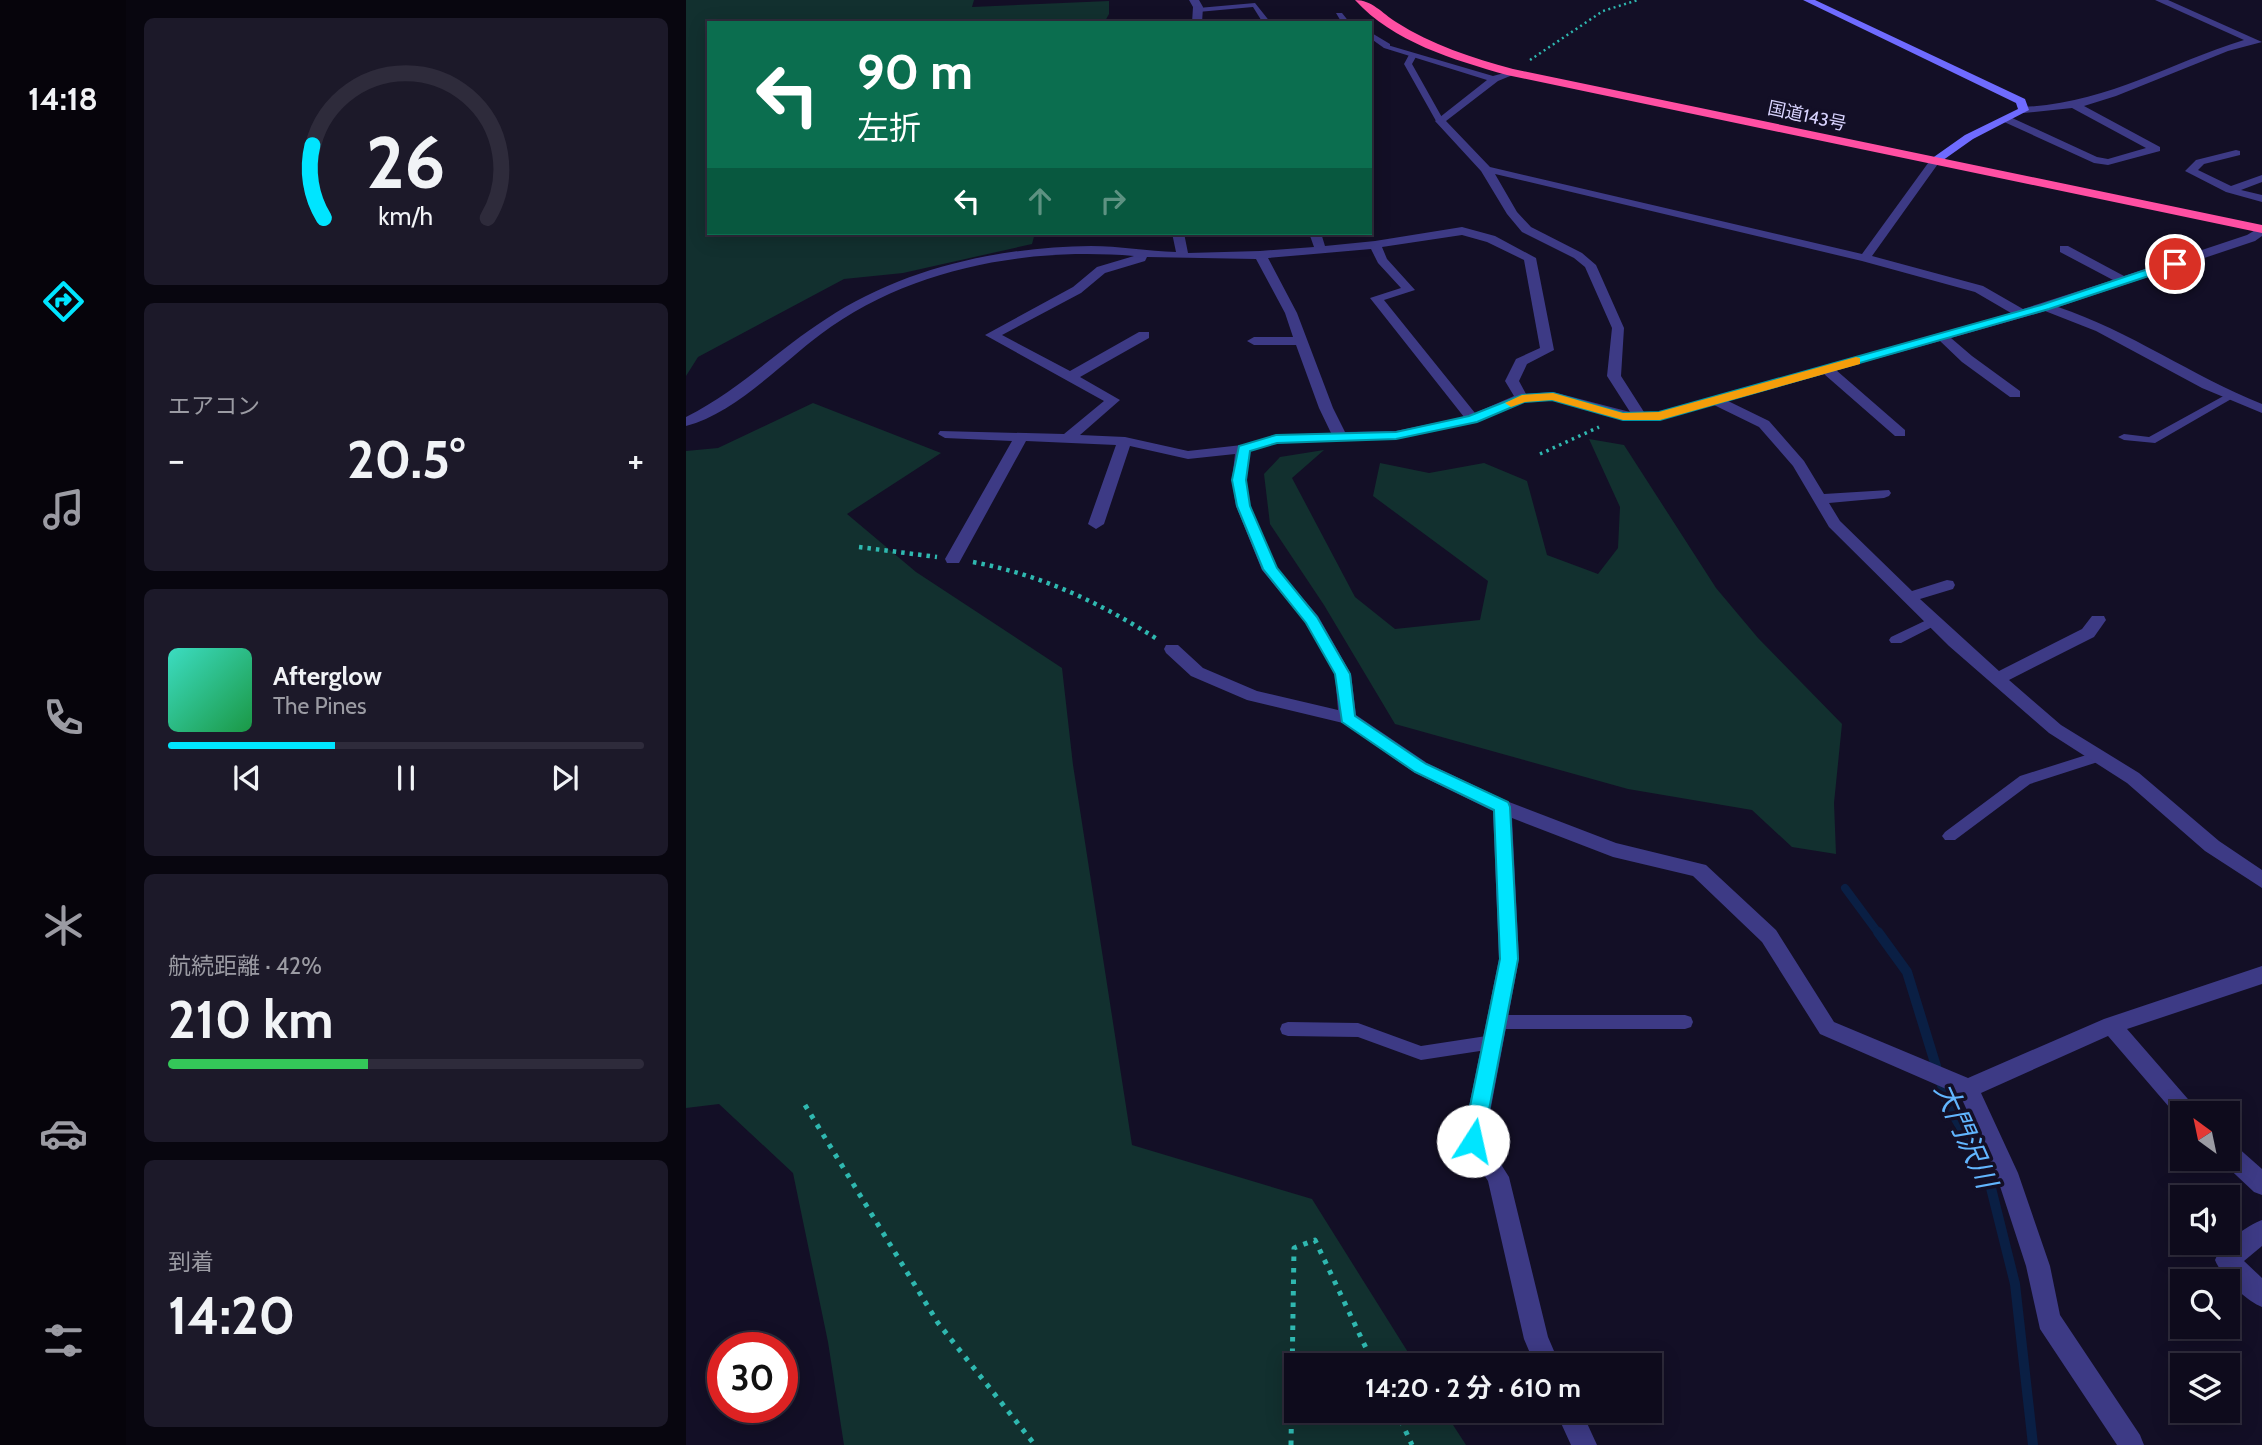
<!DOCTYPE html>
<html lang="ja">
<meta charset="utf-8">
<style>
:root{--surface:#0e0b1c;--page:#1c1929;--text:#f1f3f6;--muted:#9b9ba3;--line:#2e2b3b;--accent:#00e5ff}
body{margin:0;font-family:Cabin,"Noto Sans JP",sans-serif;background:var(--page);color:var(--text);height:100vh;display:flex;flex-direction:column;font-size:26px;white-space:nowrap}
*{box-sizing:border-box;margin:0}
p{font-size:23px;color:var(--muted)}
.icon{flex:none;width:38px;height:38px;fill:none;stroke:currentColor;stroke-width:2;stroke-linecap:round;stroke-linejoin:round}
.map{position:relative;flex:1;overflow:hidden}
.sheet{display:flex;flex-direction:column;gap:18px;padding:18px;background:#08060f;width:560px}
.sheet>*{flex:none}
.banner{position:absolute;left:21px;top:21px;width:665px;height:214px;border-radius:0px;box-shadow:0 4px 18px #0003,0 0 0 2px var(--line);background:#0b6e4f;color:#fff;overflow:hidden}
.needle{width:46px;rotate:327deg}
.fabs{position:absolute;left:1484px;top:1101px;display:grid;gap:14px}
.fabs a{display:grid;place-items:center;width:70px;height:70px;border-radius:0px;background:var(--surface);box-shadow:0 4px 18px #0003,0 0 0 2px var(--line);font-size:35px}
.speed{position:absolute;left:21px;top:1332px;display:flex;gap:14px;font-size:35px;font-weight:700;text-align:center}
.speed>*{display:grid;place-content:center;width:91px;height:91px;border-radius:50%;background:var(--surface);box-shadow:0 4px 18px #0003,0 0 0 2px var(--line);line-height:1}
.speed .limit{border:10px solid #d22;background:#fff;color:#111}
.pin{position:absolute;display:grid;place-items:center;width:60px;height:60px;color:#fff;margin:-30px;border:4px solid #fff;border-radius:50%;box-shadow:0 2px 7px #0007}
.me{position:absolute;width:77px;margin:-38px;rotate:10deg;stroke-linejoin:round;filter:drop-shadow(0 0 5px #0008)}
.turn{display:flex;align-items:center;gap:24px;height:147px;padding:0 35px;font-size:32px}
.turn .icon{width:91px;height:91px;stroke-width:2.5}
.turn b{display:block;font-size:49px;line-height:60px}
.lanes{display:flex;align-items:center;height:66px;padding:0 35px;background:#0003;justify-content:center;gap:35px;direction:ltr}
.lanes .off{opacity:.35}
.big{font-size:52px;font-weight:700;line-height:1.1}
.sheet .card{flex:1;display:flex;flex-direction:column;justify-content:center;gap:10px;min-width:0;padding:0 24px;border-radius:10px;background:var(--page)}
.sheet .dial{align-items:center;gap:0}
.dial svg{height:182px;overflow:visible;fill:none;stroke:var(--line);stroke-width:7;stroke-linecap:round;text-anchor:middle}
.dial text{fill:var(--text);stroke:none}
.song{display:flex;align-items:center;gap:21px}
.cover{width:84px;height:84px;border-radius:10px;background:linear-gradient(135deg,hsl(170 70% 55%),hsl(140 70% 35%))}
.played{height:7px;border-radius:4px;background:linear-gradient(90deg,var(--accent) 35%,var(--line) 35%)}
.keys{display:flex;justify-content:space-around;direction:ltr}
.heat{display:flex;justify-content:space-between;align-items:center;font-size:38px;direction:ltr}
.charge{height:10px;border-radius:5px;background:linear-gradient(90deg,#34c759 42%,var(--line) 0)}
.trip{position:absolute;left:598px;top:1353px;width:378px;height:70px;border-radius:0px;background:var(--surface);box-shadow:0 4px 18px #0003,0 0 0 2px var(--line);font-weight:700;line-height:70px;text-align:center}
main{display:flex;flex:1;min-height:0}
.tabs{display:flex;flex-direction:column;width:126px;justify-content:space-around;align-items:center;background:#06040b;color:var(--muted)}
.tabs .icon{width:49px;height:49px}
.tabs .on{color:var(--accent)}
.tabs b{font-size:32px;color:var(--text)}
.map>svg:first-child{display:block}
.green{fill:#12302f}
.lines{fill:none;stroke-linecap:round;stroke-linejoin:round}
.stream-far1{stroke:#0a1f44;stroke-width:8}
.stream{stroke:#0a1f44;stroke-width:10}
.path-far3{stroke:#2fb8b0;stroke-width:2.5;stroke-dasharray:2 3.5;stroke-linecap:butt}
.path-far2{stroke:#2fb8b0;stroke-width:3.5;stroke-dasharray:2.5 4.5;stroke-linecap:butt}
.path-far1{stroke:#2fb8b0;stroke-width:4.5;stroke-dasharray:3.5 5;stroke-linecap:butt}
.path{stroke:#2fb8b0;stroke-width:5;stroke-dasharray:4.5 7;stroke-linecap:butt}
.lane{fill:#3d3a85;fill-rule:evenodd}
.street{fill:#3d3a85;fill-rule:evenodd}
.secondary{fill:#6f6bff;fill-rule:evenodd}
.highway{fill:#ff4fa3;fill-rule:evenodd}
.route{fill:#00e5ff;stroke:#0095a6;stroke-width:2}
.slow{fill:#f59e0b}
.labels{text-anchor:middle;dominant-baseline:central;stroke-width:7;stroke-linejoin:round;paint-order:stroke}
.far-street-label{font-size:18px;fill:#d9d4ff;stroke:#130f26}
.near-water-label{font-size:28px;font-style:italic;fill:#62b6ff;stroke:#130f26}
</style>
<main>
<nav class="tabs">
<b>14:18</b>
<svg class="icon on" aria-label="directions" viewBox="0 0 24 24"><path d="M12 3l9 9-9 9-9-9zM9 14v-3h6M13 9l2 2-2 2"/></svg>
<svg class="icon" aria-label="music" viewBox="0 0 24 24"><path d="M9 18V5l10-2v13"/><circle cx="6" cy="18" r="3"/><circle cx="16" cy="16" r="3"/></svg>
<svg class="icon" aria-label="phone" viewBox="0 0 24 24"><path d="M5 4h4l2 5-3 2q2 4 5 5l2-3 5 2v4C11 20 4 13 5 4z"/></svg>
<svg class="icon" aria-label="climate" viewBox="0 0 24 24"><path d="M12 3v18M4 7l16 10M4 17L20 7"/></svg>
<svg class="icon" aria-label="car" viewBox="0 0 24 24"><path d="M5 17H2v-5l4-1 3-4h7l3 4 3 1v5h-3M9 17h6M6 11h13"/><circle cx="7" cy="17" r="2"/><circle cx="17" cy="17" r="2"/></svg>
<svg class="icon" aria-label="filters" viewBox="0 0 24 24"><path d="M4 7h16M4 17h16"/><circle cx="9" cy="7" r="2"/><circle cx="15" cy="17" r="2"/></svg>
</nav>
<section class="sheet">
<div class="card dial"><svg viewBox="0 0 100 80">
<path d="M14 69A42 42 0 1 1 86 69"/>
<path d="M14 69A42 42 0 0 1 9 37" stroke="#00e5ff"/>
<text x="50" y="56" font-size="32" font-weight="700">26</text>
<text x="50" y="72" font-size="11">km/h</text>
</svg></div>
<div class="card"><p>エアコン</p>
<div class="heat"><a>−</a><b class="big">20.5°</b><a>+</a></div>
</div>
<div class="card">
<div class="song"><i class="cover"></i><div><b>Afterglow</b><p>The Pines</p></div></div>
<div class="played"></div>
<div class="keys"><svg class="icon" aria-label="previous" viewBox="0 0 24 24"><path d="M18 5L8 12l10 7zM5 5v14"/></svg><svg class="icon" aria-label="pause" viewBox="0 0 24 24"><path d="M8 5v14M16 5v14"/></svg><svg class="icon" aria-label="next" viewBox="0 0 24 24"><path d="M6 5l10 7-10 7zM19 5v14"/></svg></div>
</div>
<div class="card"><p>航続距離 · 42%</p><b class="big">210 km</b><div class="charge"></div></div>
<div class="card"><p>到着</p><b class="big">14:20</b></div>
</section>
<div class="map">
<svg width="1576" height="1445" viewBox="0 0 1576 1445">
<rect width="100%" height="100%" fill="#130f26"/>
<path class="green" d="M0,0H288L286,7L423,1V14L418,23H23V233H349L346,244L217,273L158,279L12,357L0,376Z
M127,403L255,453L161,514L230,572L376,668L387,765L446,1145L626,1199L730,1365H611V1410L758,1411L780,1445H158L142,1342L107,1173L33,1104L0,1108V451L32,448Z
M903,439L938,445L1030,588L1072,638L1156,724L1148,803L1150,854L1106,847L1066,810L942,789L709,724L638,605L584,524L578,474L594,457L638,450L606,478L669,597L709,629L794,620L802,581L687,496L694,463L743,473L798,463L841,481L861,555L912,574L932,548L934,507Z"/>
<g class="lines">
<path class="stream-far1" d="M1159,888L1193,934"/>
<path class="stream" d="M1192,932L1221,972L1262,1105L1301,1172L1329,1284L1347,1445"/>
<path class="path-far3" d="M844,60L917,11L952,0"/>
<path class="path-far2" d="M854,454L913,427"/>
<path class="path-far1" d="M173,547L251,557
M287,562C355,575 413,602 471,639"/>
<path class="path" d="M119,1105L252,1323L349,1445
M710,1410L726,1445
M605,1445L608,1248L629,1240L688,1365"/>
<path class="lane" d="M569,3L585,23H577L567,7L512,12L508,10L512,8Z
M650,13H656L664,23H656Z
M511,19L515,21L514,23H481Z
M684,32L704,44V48H698L684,38Z
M724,53L731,55L726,64L758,121L757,123L750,121L718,64Z
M1543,393L1548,396L1547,398L1469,443L1438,440L1432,437L1438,434L1463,437Z
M1247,617L1254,621L1252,624L1215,643H1205L1203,640L1205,637Z
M1413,751L1418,752L1420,756L1418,760L1344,784L1269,840H1259L1256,836L1259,832L1334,776Z
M811,1015H999L1005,1017L1007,1022L1005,1027L999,1029H811L805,1027L803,1022L805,1017Z
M602,1022L672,1023L735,1046L807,1035L813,1037L815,1042L813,1047L807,1049L735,1060L672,1037L602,1036L596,1034L594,1029L596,1024Z"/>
<path class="street" d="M503,0H513L517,7L516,23H506L507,7Z
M1469,0H1482L1576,42L1542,51L1430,96L1398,106L1474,147V151L1422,165L1408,163L1316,121V117H1324L1411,157L1422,159L1460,148L1386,108L1338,113L1333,110L1338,107C1421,103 1481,64 1558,40Z
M698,44L807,76L829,70V74L812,81L760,121L804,167L1176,254L1245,159H1253L1254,161L1186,256L1297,286L1337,309L1427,280L1374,252V246H1382L1438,276L1561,235L1576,226V236L1569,241L1372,307C1444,331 1506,376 1576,404V413L1516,388L1410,331L1359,311L1265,338L1286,356L1334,391V397H1324L1276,362L1254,341L1150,370L1219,430V436H1209L1138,374L1042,401L1083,421L1118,461L1138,494L1203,490L1205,493L1203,496L1198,498L1143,503L1154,521L1226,591L1261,580L1267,581L1269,585L1267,589L1234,599L1313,671L1396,629L1406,616H1418L1420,620L1408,637L1323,680L1375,725L1453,773L1533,841L1576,870V888L1519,851L1441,783L1363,733L1263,646L1143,527L1107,466L1073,427L1028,405L974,420H937L866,400L838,402L792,422L710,439L591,443L564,451L560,480L564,506L591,568L632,616L665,674L670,715L741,763L823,802L930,843L1020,865L1090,930L1148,1022L1282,1078L1418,1019L1576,966V984L1441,1029L1508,1106L1511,1113H1496V1122L1422,1036L1295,1093L1332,1173L1364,1266L1374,1315L1454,1435L1458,1445H1431L1354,1329L1340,1266L1310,1174L1274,1095L1134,1034L1076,942L1007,876L927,857L826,818L833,959L799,1139L823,1177L862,1337L874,1365H849L838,1339L802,1181L776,1141L813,959L807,811L729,773L657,723L561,700L505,676L480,653L478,649L480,645H492L517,668L571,691L652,710L649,674L620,623L576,570L550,506L546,480L549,454L502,459L444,446L418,524L410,529L402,524L430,445L340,441L273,563H261L259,559L326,441L259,438L252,434L254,431L378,434L418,401L299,335L387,287L411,267L448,256C341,247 223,268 135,334C96,363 48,414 0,426V417C55,389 90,351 140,319C217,268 313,247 405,246C433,246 462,251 490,252L486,233H498L502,253L574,251L628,247L623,233H635L639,246L689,241L776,227L809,236L850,258L868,350L841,364L833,381L840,394L867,392L944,412L921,376L926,328L899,267L888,258L836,232L821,214L795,171L749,121L801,80L698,48ZM809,174L1176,261L1289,292L1325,313L973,412H958L935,376L938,328L910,265L896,253L845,227L831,212ZM776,235L801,242L838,260L854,348L830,359L819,381L828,396L789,413L698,300L729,290L701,259L696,247ZM685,249L692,263L715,288L684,298L778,417L710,431L659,432L647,408L611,313L582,258ZM461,257L570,259L599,313L607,337H568L561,341L568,345H610L633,408L645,433L590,435L556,445L502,451L439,437L394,435L434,400L394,377L463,338V332H453L384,371L316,335L395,293L419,273L459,261Z
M1550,150L1554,151V155L1518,164L1512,170L1545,186L1576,175V182L1555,190L1576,195V202L1540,192L1499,171L1510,160Z
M1542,1143L1550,1146L1576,1169V1195L1568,1192L1534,1160L1542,1158Z
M1576,1220V1246L1558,1261L1576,1278V1307C1559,1300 1536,1277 1529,1260C1536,1244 1560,1226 1576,1220Z
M869,1410H895L911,1445H885Z"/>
<path class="secondary" d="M1117,0H1129L1339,99L1343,110L1287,139L1253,163H1245V159L1279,135L1332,109L1330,103Z"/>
<path class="highway" d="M669,0C686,0 696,13 710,22C746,45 786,58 827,69L1576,225V233L821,75C768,60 707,42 669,0Z"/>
</g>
<path class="route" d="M1489,260L1493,261V266L1363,309L974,420H937L866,400L838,402L791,422L710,439L591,443L564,451L560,480L564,506L591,568L631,617L664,674L669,716L740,764L822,802L824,807L832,959L797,1141L795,1148L787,1151L780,1148L777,1141L814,959L808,810L729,772L656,722L649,674L620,623L577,569L551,506L546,480L553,446L590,435L710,432L783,416L836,395L867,393L937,413L973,412L1355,305Z"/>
<path class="slow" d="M1170,357L1174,358V364L974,420H937L866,400L839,402L825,407L819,403L836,395L867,393L937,413L973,412Z"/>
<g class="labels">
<g class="far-street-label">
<text transform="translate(1121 116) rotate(12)">国道143号</text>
</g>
<g class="near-water-label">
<text transform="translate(1280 1135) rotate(66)">大門沢川</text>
</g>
</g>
</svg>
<div class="fabs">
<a><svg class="needle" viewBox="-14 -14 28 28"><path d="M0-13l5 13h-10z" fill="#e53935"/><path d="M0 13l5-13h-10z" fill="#9b9ba3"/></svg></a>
<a><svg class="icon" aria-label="sound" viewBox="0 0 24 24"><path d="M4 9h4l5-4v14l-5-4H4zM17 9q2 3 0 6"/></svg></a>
<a><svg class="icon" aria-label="search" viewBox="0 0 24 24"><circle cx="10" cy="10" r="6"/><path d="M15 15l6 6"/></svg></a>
<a><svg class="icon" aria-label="layers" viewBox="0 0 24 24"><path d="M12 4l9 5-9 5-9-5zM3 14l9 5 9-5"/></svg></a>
</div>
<div class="speed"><div class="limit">30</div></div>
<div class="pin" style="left:1489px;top:264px;background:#d93025"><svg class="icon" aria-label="arrive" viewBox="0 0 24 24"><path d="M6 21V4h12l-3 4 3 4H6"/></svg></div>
<svg class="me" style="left:787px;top:1141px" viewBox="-20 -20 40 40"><circle r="19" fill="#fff"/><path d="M0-13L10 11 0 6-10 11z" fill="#00e5ff"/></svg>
<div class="trip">14:20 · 2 分 · 610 m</div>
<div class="banner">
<div class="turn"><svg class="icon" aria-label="left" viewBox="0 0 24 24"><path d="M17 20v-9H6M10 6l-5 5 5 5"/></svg><div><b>90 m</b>左折</div></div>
<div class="lanes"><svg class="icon" aria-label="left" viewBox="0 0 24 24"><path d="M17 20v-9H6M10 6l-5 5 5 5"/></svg><svg class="icon off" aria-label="ahead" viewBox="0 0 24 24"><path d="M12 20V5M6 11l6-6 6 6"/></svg><svg class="icon off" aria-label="right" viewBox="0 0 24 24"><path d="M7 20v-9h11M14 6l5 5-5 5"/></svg></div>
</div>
</div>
</main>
